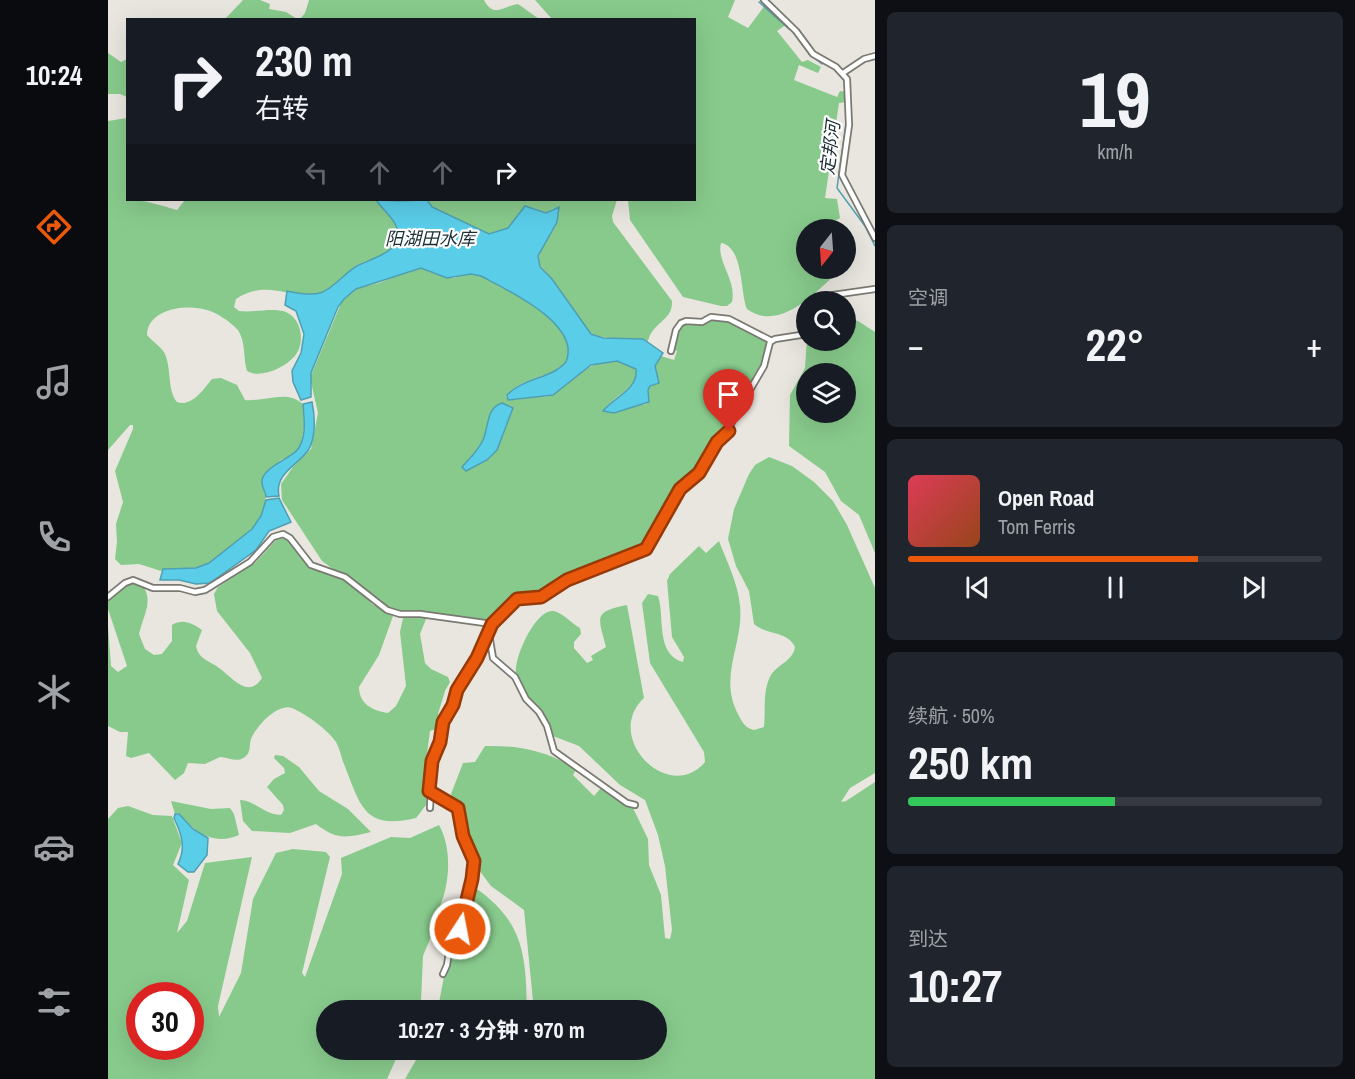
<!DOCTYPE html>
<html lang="zh">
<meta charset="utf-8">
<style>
:root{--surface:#171b24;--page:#20242c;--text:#f1f3f6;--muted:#9ea1a6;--line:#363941;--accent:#ea580c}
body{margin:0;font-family:"Archivo Narrow","Noto Sans SC",sans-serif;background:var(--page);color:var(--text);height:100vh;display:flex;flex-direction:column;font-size:22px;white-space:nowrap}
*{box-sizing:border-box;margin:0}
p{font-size:20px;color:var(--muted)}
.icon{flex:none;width:33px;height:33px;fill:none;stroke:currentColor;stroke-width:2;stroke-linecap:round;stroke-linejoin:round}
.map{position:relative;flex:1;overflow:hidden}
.panel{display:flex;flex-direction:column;gap:12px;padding:12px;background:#0d0f14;width:480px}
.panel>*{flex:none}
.guide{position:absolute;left:18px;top:18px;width:570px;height:183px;border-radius:0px;box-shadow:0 6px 24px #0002;background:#171b24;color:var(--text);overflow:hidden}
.needle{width:39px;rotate:197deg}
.fabs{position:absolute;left:688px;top:219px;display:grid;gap:12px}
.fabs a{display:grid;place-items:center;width:60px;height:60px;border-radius:50%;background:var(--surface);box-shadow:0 6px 24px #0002;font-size:30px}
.speed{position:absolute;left:18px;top:982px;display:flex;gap:12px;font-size:30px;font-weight:700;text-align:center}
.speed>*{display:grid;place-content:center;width:78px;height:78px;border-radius:50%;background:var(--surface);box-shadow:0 6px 24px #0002;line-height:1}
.speed .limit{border:9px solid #d22;background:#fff;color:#111}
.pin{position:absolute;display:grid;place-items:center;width:51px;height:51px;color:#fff;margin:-62px -26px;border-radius:50% 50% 50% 0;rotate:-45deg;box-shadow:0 0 6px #0007}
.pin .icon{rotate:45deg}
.me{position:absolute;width:66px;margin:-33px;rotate:11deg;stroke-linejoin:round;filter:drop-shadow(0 0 4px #0008)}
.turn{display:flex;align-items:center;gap:21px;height:126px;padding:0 30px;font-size:27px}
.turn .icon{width:78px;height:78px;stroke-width:2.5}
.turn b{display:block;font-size:42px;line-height:51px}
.lanes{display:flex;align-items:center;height:57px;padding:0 30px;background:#0003;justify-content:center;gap:30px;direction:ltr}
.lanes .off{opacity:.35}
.big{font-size:45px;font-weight:700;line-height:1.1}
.panel .tile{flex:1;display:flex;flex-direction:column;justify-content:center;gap:9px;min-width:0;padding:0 21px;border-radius:9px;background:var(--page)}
.panel .dial{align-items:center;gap:0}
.dial b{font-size:78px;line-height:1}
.song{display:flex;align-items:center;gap:18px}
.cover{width:72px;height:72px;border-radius:9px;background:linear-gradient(135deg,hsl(350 70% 55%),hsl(20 70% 35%))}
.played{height:6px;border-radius:3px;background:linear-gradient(90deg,var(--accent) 70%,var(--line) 70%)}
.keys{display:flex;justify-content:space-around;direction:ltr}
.heat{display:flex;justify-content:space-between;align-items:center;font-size:33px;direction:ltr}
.charge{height:9px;border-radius:4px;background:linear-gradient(90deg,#34c759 50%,var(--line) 0)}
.trip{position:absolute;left:208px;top:1000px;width:351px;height:60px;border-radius:30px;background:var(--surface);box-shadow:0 6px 24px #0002;font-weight:700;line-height:60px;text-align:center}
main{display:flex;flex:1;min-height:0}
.tabs{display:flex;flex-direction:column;width:108px;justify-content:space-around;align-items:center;background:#090b0e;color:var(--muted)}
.tabs .icon{width:42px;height:42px}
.tabs .current{color:var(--accent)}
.tabs b{font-size:27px;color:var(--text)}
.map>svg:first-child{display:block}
.forest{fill:#88ca8c;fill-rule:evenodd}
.water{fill:#5acde9;stroke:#4f9fb2;stroke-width:1.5}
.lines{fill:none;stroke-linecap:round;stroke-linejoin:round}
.stream{stroke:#4f9fb2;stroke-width:1.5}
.minor-casing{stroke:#7a7972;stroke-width:8}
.minor{stroke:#fff;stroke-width:4.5}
.route-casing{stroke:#983908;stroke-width:15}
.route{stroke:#ea580c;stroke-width:10}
.labels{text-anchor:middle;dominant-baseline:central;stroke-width:4.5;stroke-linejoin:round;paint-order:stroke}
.water-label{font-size:18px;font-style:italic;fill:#1a2e33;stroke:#fff}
</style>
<main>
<nav class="tabs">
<b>10:24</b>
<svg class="icon current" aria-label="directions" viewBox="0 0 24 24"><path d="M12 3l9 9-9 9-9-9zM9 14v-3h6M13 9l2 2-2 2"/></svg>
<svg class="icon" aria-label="music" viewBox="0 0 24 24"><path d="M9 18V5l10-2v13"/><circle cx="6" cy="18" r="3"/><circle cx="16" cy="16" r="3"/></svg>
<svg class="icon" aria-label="phone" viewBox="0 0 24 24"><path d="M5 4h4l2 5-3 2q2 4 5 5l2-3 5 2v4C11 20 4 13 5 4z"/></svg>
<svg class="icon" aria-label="climate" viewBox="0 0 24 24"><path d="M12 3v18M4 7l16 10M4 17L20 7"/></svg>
<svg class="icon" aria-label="car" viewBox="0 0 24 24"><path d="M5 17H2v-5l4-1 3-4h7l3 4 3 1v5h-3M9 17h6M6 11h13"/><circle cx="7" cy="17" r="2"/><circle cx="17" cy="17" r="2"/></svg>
<svg class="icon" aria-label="filters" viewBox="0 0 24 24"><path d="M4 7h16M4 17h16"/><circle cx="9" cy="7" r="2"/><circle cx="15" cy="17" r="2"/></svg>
</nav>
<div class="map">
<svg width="767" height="1079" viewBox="0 0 767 1079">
<rect width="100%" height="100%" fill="#e8e6df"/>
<path class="forest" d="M135,0H152L162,4L161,9L178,12L189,19H117Z
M201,0H376C386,19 395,6 410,4L431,19H192L197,13Z
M427,0H627L620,17L640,28L658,4L679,24L669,31L694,62L700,60L713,67L710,73L691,65L686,80L729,97L732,91L739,92L738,102L731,103L717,198L729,199L732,218L727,221L730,229L699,230V268L732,269L731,271C709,291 672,333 639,309C632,293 636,247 613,243C608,261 629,280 624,302L619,306H613L575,297L522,220L520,200H586V20L444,19Z
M0,53L13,62L19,59V97L12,94H0Z
M19,118L20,200C37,200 52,205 69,210L77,200H268C276,212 291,222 290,238C288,252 261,260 250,265C235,273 225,291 208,294C178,298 158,279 128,299L126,307L131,311C146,313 164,307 178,312C194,319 198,344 186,357C176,368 152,379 139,371C135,358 138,342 130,330C124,323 108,312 99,310C79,304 40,308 39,335C44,341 51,345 56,352C64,367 59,391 69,402C84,407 95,390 104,379L113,378L129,385L137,400C157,402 178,389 195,404L196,427L193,444L186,454L173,460L154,484C167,514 139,534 117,551C110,556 103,563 94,566C81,572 64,564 53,571L31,564L13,565L7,559L9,542L8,524L15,502L7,471L25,429V425H22L0,450V121Z
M319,200H509L504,216L505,222L564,301C565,321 545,321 540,341C519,333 495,345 478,329L430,263L432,251L449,222L446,208L438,213L426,208L410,216L400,228L386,234H377L324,207Z
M313,268L345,278L363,274L373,276C399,291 474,323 459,362C442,380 412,376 398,397C409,401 414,399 425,397C431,396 438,398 443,395C471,378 492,345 528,369L529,374C523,392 505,396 495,411L539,404L540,388L551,382L547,366L553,356L566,360L569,351L564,349L570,329L577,324H597L608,319L616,320L660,341L653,364L622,417L617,431L607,441L590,470L569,487L536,546L458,577L431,594L408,597L386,620L355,619L318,613L290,612L271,603L214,561L174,500L173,484L185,467L203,449L210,413L202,378L234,301L250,288L271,283L295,273ZM394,403L404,408L389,450L379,460L354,467C362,458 370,451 375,440C381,426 378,408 394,403Z
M740,319L750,321L767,332V553L751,515L733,501L717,472L681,446L682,395L697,368L699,338V340H738ZM699,374H738V412H699Z
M661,457L684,466L706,482L725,501L739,525L767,588V773L742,788L733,802L738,801L767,782V1079H297L308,1060L310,1050H549V1011H426L416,910L383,886L368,866L343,794L355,763L367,762L377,746C408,745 442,751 468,770L465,775L486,796L493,788L525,808L540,839L541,865L553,895L557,938L562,939L564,930L557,866L550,835L537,800L512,785L471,746L445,736C442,729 440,722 436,715C427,702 415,694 409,678C402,664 427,609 445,611C454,612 463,623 472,628L473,634L466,642V648L479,663L485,660L483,656L498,647C490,616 485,612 519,605L536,698C494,737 561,805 597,762L596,752L542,663L534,603L540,594L550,596C557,616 547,654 575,662L576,657L564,637L559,581L562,574L591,546L598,553L611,541C619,562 630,583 632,606C636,643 610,677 630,714C634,722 637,728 646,730L656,727C658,710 654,691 663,675C670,664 685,661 687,647C680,631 658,635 646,624L641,591L628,566L620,539L626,509L641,474L647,465Z
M171,537L183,542L201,566L234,577L247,586L264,604L285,616L271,655L251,687C251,704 265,711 280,713L288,706L298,686L292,632L295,618L316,617L318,619L312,634L317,663L323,669L340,677L342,682L337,691L330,714L335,717L331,728L322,731L319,754L324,756L318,805L308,818C256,830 253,807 236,764C233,757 232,749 228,742C219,729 198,714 184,708C169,703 148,727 143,739C141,744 143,752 138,756C130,764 121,757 112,757L97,764L80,763L76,773L67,780L41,753L23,758L18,756L20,732H12L0,726V626L3,666L10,672L19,666L0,609V601C10,593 24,575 36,588C40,594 40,600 39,607C37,616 33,625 31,634L37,649L46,655L54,654L64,641V625C74,618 85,623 94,630L88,646C91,660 101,660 111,668C124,677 140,700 154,678L142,653L109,611L106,594L110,587L147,563Z
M167,755L175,756L191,767L211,791L240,809L263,832C238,838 229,840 208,824L182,833L144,831L135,821L132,800C148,801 155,814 173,815L176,810L175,805L159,787L166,779L177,773L176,768L166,758Z
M63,801L103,809L122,808L126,814L131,835C105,846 87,832 70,813L67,814Z
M20,806L45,815L64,816L74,843L65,865L81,880L69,933L79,921L97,863L144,857L110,1006L111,1017L133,973L145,899L168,853L185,849L218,852L222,857L194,973L197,977L234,874L233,858L283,837L302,838L331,825C344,848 342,883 332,906L333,912L315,956L313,1001L309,1011H219V1050H292L279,1079H0V819L10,808ZM32,996H82V1047H32Z
M366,887C416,921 418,955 419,1011H326L331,1003L341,950L354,930Z"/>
<path class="water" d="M268,200L293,201L319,200L324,207L381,234L400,228L417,206L438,213L451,207L449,222L430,256L432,267L444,279L483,334L495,338L535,339L555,353L547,366L551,383L542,386L540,390L541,402L506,413L495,411C505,398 531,389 528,369L509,361L483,365L445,395L400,400L399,395C416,377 442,380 458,362C474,324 399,290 373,276L363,274L339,278L313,268L248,289L236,299L230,307L203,373V397L193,400L185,382L184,371L193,353L196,334L188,311L177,305L179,291C189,293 202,296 212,293C226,289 236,273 249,266C260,260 288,253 290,238C292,222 276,212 268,200Z
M204,402C207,416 208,436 201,449C191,465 166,473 171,496L158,497C158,492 154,488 154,483C152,468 183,459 190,449C199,436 196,419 195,404Z
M394,403L405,408L389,450L379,460L358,471L354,467C362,458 370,451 375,440C381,426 378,408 394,403Z
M171,498L183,522L161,531L148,550L102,583L88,584L71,580H52L55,569L88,568L101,563L144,529L153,516L158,500Z
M67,814H71L85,829L100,838L99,855L86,872H80L70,864C78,847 74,835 66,818Z"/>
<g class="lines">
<path class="stream" d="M651,2L681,29
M701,54L714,64
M739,117L729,188L757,226L767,246"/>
<defs>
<path id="minor" d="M656,0L688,31L705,54L728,67L739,79L741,125L734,175L767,238
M735,73L756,59L767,56
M720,302L725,295L767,289
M563,351L568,330L573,323L578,321L594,322L603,317L621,319L664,341
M0,597L17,583L25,580L45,588H72L87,592L97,590L142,562L165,537L175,534L182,538L203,565L237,577L279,610L292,614H312L384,624
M381,634L385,658L407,677L418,699L431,712L439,726L446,751L519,803L527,805
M321,791L350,808L355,836L366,861L356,916L351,932L342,945L339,965L335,974
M322,808L324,761L332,742L335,722L345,705L349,690L367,661L384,624L409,599L433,597L459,580L538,549L572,489L592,472L609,442L620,433L625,419L656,366L662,342L667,339L699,334"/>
</defs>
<use href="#minor" class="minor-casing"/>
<use href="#minor" class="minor"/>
</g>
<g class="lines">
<defs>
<path id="route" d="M352,929L364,879L366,861L355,836L350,808L321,791L324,761L332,742L335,722L345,705L349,690L369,658L384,624L409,599L433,597L459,580L538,549L572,489L591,473L609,442L621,431"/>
</defs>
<use href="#route" class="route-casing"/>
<use href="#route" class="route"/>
</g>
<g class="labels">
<g class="water-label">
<text transform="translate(722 148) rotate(-83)">定邦河</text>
<text x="322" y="238">阳湖田水库</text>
</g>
</g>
</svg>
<div class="fabs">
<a><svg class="needle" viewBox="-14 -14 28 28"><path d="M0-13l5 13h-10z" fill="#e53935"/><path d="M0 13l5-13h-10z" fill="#9ea1a6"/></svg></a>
<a><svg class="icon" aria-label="search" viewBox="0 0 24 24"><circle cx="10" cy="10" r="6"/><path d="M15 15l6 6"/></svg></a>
<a><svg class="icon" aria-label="layers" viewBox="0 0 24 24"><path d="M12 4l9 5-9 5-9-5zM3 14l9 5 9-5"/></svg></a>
</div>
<div class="speed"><div class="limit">30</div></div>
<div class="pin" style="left:621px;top:431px;background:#d93025"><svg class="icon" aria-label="arrive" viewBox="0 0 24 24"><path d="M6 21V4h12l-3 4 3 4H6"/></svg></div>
<svg class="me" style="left:352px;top:929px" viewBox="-20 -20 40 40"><circle r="17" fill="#ea580c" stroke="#fff" stroke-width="3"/><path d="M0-11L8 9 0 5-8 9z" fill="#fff"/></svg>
<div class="trip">10:27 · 3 分钟 · 970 m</div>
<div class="guide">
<div class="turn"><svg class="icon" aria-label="right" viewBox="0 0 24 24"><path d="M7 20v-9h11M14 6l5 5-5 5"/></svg><div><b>230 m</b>右转</div></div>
<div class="lanes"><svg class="icon off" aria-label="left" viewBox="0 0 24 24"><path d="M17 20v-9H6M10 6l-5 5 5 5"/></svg><svg class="icon off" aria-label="ahead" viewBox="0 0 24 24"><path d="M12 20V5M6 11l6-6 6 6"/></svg><svg class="icon off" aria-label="ahead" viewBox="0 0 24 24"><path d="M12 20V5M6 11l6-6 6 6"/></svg><svg class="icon" aria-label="right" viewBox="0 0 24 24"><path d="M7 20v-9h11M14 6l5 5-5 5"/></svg></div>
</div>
</div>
<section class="panel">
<div class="tile dial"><b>19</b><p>km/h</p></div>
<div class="tile"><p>空调</p>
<div class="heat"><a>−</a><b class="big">22°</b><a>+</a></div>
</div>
<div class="tile">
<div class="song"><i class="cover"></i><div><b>Open Road</b><p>Tom Ferris</p></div></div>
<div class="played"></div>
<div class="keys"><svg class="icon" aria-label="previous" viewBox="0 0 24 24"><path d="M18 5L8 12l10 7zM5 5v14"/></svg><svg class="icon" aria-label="pause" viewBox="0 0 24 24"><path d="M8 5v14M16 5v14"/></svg><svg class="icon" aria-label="next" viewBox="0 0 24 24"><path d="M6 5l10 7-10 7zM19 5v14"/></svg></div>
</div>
<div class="tile"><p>续航 · 50%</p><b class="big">250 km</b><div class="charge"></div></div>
<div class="tile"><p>到达</p><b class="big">10:27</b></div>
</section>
</main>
